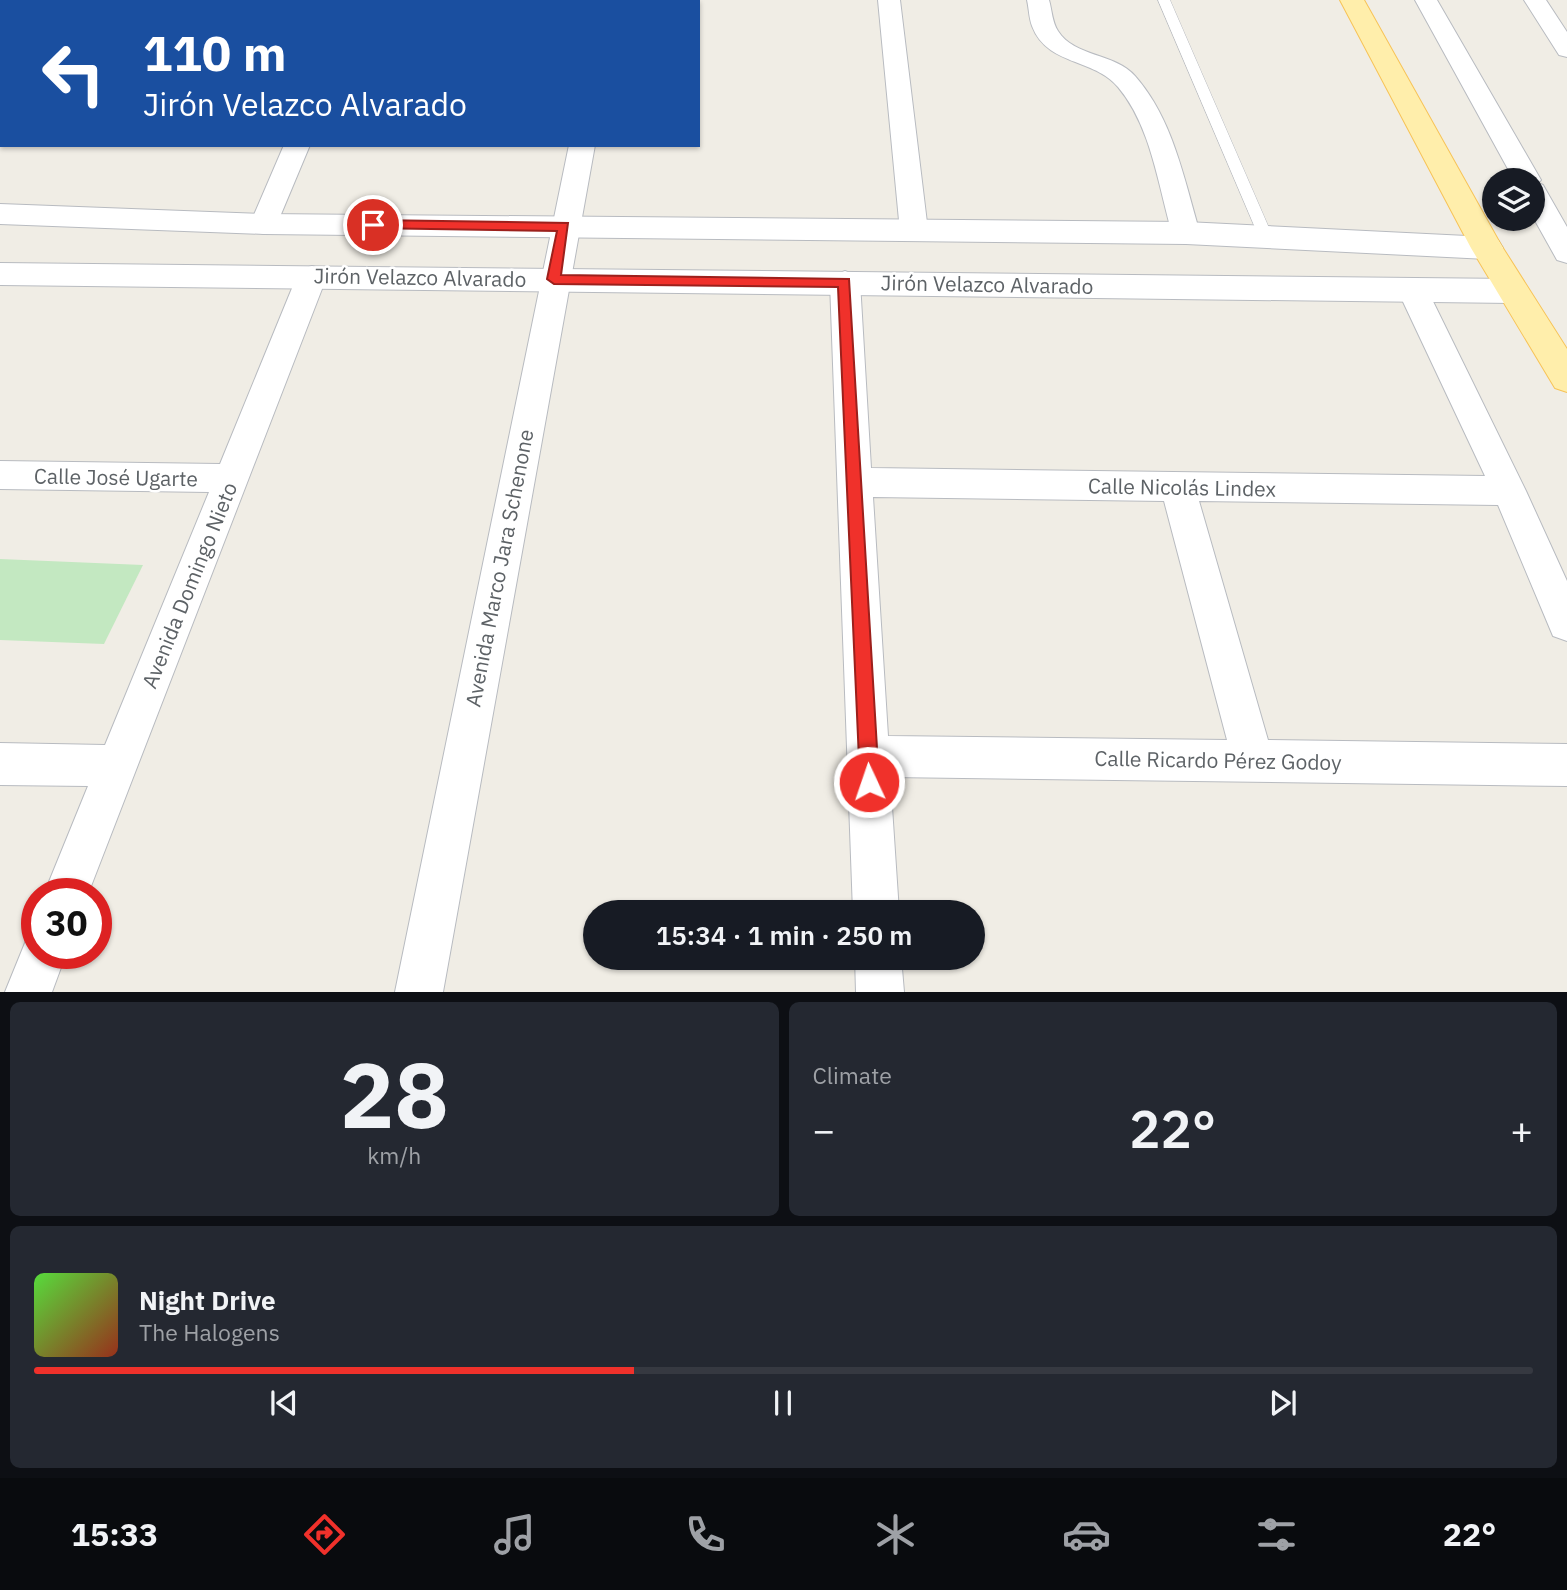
<!DOCTYPE html>
<meta charset="utf-8">
<style>
:root{--surface:#171b24;--page:#242831;--text:#f1f3f6;--muted:#9ea1a6;--line:#363941;--accent:#f0312b}
body{margin:0;font-family:"IBM Plex Sans",sans-serif;background:var(--page);color:var(--text);height:100vh;display:flex;flex-direction:column;font-size:26px;white-space:nowrap}
*{box-sizing:border-box;margin:0}
p{font-size:23px;color:var(--muted)}
.icon{flex:none;width:38px;height:38px;fill:none;stroke:currentColor;stroke-width:2;stroke-linecap:round;stroke-linejoin:round}
.map{position:relative;height:992px;overflow:hidden}
.panel{display:flex;flex-direction:column;gap:10px;padding:10px;background:#0d0f14;flex:1}
.panel>*{flex:none}
.banner{position:absolute;left:0px;top:0px;width:700px;height:147px;box-shadow:0 2px 5px #0004;background:#1a4fa0;color:#fff;overflow:hidden}
.fabs{position:absolute;left:1482px;top:168px;display:grid;gap:14px}
.fabs a{display:grid;place-items:center;width:63px;height:63px;border-radius:50%;background:var(--surface);box-shadow:0 2px 5px #0004;font-size:35px}
.speed{position:absolute;left:21px;top:878px;display:flex;gap:14px;font-size:35px;font-weight:700;text-align:center}
.speed>*{display:grid;place-content:center;width:91px;height:91px;border-radius:50%;background:var(--surface);box-shadow:0 2px 5px #0004;line-height:1}
.speed .limit{border:10px solid #d22;background:#fff;color:#111}
.pin{position:absolute;display:grid;place-items:center;width:60px;height:60px;color:#fff;margin:-30px;border:4px solid #fff;border-radius:50%;box-shadow:0 2px 7px #0007}
.me{position:absolute;width:77px;margin:-38px;rotate:357deg;stroke-linejoin:round;filter:drop-shadow(0 0 5px #0008)}
.turn{display:flex;align-items:center;gap:24px;height:147px;padding:0 28px;font-size:32px}
.turn .icon{width:91px;height:91px;stroke-width:2.5}
.turn b{display:block;font-size:49px;line-height:60px}
.big{font-size:52px;font-weight:600;line-height:1.1}
.panel .card{flex:1;display:flex;flex-direction:column;justify-content:center;gap:10px;min-width:0;padding:0 24px;border-radius:10px;background:var(--page)}
.panel .dial{align-items:center;gap:0}
.dial b{font-size:91px;line-height:1}
.song{display:flex;align-items:center;gap:21px}
.cover{width:84px;height:84px;border-radius:10px;background:linear-gradient(135deg,hsl(110 70% 55%),hsl(10 70% 35%))}
.played{height:7px;border-radius:4px;background:linear-gradient(90deg,var(--accent) 40%,var(--line) 40%)}
.keys{display:flex;justify-content:space-around;direction:ltr}
.heat{display:flex;justify-content:space-between;align-items:center;font-size:38px;direction:ltr}
.panel .tiles{flex:1;display:grid;gap:10px;grid-template-columns:1fr 1fr}
.card:last-child{grid-column:span 2}
.trip{position:absolute;left:583px;top:900px;width:402px;height:70px;border-radius:35px;background:var(--surface);box-shadow:0 2px 5px #0004;font-weight:600;line-height:70px;text-align:center}
.dock{display:flex;height:112px;justify-content:space-around;align-items:center;background:#090b0e;color:var(--muted)}
.dock .icon{width:49px;height:49px}
.dock .active{color:var(--accent)}
.dock b{font-size:32px;color:var(--text)}
.map>svg:first-child{display:block}
.green{fill:#c3e8c1}
.lines{fill:none;stroke-linecap:round;stroke-linejoin:round}
.service-casing{stroke:#b8bbc0;stroke-width:1}
.minor-casing{stroke:#b8bbc0;stroke-width:2}
.tertiary-casing{stroke:#b8bbc0;stroke-width:2}
.primary-casing{stroke:#f7c357;stroke-width:2}
.service{fill:#fff;fill-rule:evenodd}
.minor{fill:#fff;fill-rule:evenodd}
.tertiary{fill:#fff;fill-rule:evenodd}
.primary{fill:#ffeeab;fill-rule:evenodd}
.route{fill:#f0312b;stroke:#9c201c;stroke-width:2}
.labels{text-anchor:middle;dominant-baseline:central;stroke-width:5;stroke-linejoin:round;paint-order:stroke}
.street-label{font-size:21px;fill:#5d6266;stroke:#fff}
</style>
<div class="map">
<svg width="1567" height="992" viewBox="0 0 1567 992">
<rect width="100%" height="100%" fill="#f0ede5"/>
<path class="green" d="M0,559L143,565L104,644L0,640Z"/>
<g class="lines">
<defs>
<path id="service" d="M1158,0H1170L1273,237L1271,240L1266,242L1259,237Z"/>
<path id="minor" d="M43,0H66L42,2Z
M352,0H374L351,2Z
M603,0H625L602,2Z
M878,0H900L928,231L924,238L914,241L904,238L900,231Z
M1027,0H1049C1052,10 1052,22 1058,31C1074,57 1115,53 1135,76C1173,119 1184,179 1200,233L1196,240L1186,243L1176,240L1172,233C1158,185 1151,126 1118,87C1094,58 1047,66 1032,26C1029,18 1029,9 1027,0Z
M1415,0H1437L1541,180L1538,183L1543,185L1567,227V263L1557,260L1533,217V180H1514Z
M1524,0H1546L1567,32V57L1559,55Z
M0,58H2L0,74Z
M284,145H310L274,231L264,234L254,231L250,224Z
M569,145H595L443,992H395Z
M312,266L322,269L327,276L88,894H44L88,786L0,785V743L105,745L209,492L0,489V461L220,464L297,276L302,269Z
M845,271L855,275L860,282L871,468L1485,476L1397,289L1401,281L1412,278L1423,281L1526,491L1567,581V641L1553,636L1498,505L1199,501L1268,740L1567,744V786L890,777L899,912H853L830,282L835,275ZM873,497L1164,501L1227,740L888,736Z
M37,933V954H66L52,992H5L27,938Z
M855,957H901L904,992H856Z"/>
<path id="tertiary" d="M0,204L264,214L1186,222L1487,237L1498,240L1503,248L1498,256L1487,259L1186,244L264,234L0,224Z
M0,263L1512,279L1524,283L1528,291L1524,299L1512,303L0,285Z"/>
<path id="primary" d="M1340,0H1364L1501,245L1567,349V392L1555,388L1471,248Z"/>
</defs>
<use href="#service" class="service-casing"/>
<use href="#minor" class="minor-casing"/>
<use href="#tertiary" class="tertiary-casing"/>
<use href="#primary" class="primary-casing"/>
<use href="#service" class="service"/>
<use href="#minor" class="minor"/>
<use href="#tertiary" class="tertiary"/>
<use href="#primary" class="primary"/>
</g>
<path class="route" d="M373,220L568,223L561,275L849,279L879,782L876,789L869,792L863,789L860,782L838,287L554,284L547,279L557,231L368,228L366,225Z"/>
<g class="labels">
<g class="street-label">
<text transform="translate(420 277) rotate(1)">Jirón Velazco Alvarado</text>
<text transform="translate(987 284) rotate(1)">Jirón Velazco Alvarado</text>
<text transform="translate(116 477) rotate(1)">Calle José Ugarte</text>
<text transform="translate(1182 487) rotate(1)">Calle Nicolás Lindex</text>
<text transform="translate(499 568) rotate(-79)">Avenida Marco Jara Schenone</text>
<text transform="translate(189 585) rotate(-68)">Avenida Domingo Nieto</text>
<text transform="translate(1218 760) rotate(1)">Calle Ricardo Pérez Godoy</text>
</g>
</g>
</svg>
<div class="fabs">
<a><svg class="icon" aria-label="layers" viewBox="0 0 24 24"><path d="M12 4l9 5-9 5-9-5zM3 14l9 5 9-5"/></svg></a>
</div>
<div class="speed"><div class="limit">30</div></div>
<div class="pin" style="left:373px;top:225px;background:#d93025"><svg class="icon" aria-label="arrive" viewBox="0 0 24 24"><path d="M6 21V4h12l-3 4 3 4H6"/></svg></div>
<svg class="me" style="left:869px;top:782px" viewBox="-20 -20 40 40"><circle r="17" fill="#f0312b" stroke="#fff" stroke-width="3"/><path d="M0-11L8 9 0 5-8 9z" fill="#fff"/></svg>
<div class="trip">15:34 · 1 min · 250 m</div>
<div class="banner">
<div class="turn"><svg class="icon" aria-label="left" viewBox="0 0 24 24"><path d="M17 20v-9H6M10 6l-5 5 5 5"/></svg><div><b>110 m</b>Jirón Velazco Alvarado</div></div>
</div>
</div>
<section class="panel">
<div class="tiles">
<div class="card dial"><b>28</b><p>km/h</p></div>
<div class="card"><p>Climate</p>
<div class="heat"><a>−</a><b class="big">22°</b><a>+</a></div>
</div>
<div class="card">
<div class="song"><i class="cover"></i><div><b>Night Drive</b><p>The Halogens</p></div></div>
<div class="played"></div>
<div class="keys"><svg class="icon" aria-label="previous" viewBox="0 0 24 24"><path d="M18 5L8 12l10 7zM5 5v14"/></svg><svg class="icon" aria-label="pause" viewBox="0 0 24 24"><path d="M8 5v14M16 5v14"/></svg><svg class="icon" aria-label="next" viewBox="0 0 24 24"><path d="M6 5l10 7-10 7zM19 5v14"/></svg></div>
</div>
</div>
</section>
<nav class="dock">
<b>15:33</b>
<svg class="icon active" aria-label="directions" viewBox="0 0 24 24"><path d="M12 3l9 9-9 9-9-9zM9 14v-3h6M13 9l2 2-2 2"/></svg>
<svg class="icon" aria-label="music" viewBox="0 0 24 24"><path d="M9 18V5l10-2v13"/><circle cx="6" cy="18" r="3"/><circle cx="16" cy="16" r="3"/></svg>
<svg class="icon" aria-label="phone" viewBox="0 0 24 24"><path d="M5 4h4l2 5-3 2q2 4 5 5l2-3 5 2v4C11 20 4 13 5 4z"/></svg>
<svg class="icon" aria-label="climate" viewBox="0 0 24 24"><path d="M12 3v18M4 7l16 10M4 17L20 7"/></svg>
<svg class="icon" aria-label="car" viewBox="0 0 24 24"><path d="M5 17H2v-5l4-1 3-4h7l3 4 3 1v5h-3M9 17h6M6 11h13"/><circle cx="7" cy="17" r="2"/><circle cx="17" cy="17" r="2"/></svg>
<svg class="icon" aria-label="filters" viewBox="0 0 24 24"><path d="M4 7h16M4 17h16"/><circle cx="9" cy="7" r="2"/><circle cx="15" cy="17" r="2"/></svg>
<b>22°</b>
</nav>
